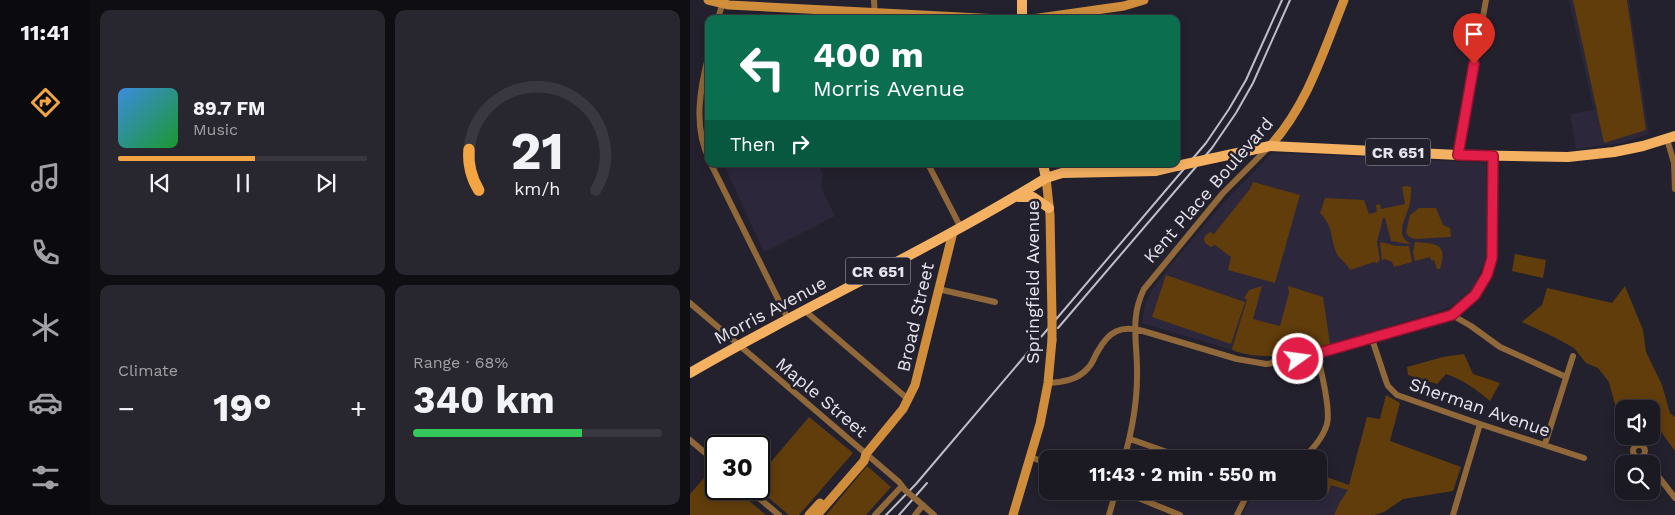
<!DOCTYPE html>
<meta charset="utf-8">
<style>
:root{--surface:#1b1922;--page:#28262f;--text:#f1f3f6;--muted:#a0a0a5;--line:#393840;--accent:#f2a542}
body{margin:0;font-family:"Work Sans",sans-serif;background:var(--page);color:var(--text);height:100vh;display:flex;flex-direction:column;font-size:19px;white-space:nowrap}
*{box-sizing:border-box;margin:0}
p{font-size:16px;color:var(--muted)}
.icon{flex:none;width:28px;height:28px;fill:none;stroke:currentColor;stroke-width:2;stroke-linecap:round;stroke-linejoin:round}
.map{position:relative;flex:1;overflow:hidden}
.side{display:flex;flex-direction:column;gap:10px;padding:10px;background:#0f0e13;width:600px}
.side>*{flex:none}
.banner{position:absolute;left:15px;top:15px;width:475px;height:152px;border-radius:10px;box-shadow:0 2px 12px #0003,0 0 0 1px var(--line);background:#0b6e4f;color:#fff;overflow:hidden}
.controls{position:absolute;left:925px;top:400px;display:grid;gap:10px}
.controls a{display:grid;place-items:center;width:45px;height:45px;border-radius:10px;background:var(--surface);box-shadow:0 2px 12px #0003,0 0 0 1px var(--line);font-size:25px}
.speed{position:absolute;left:15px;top:435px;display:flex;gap:10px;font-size:25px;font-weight:700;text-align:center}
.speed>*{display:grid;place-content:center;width:65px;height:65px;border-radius:50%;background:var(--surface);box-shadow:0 2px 12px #0003,0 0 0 1px var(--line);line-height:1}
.speed .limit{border:2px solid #111;border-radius:8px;background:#fff;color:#111}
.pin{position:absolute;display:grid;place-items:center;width:42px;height:42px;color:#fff;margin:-51px -21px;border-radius:50% 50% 50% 0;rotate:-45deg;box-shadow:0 0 5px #0007}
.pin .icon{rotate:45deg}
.me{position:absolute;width:55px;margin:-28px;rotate:76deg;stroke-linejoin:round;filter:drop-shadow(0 0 4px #0008)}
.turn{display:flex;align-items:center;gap:18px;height:105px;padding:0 25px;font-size:22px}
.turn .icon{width:65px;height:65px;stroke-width:2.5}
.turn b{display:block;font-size:35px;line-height:42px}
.then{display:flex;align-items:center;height:48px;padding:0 25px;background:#0003;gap:10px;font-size:19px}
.big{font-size:38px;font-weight:700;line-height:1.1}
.side .tile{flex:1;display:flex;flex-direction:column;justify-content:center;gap:8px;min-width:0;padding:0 18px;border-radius:10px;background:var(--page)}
.side .dial{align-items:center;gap:0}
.dial svg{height:130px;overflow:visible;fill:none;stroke:var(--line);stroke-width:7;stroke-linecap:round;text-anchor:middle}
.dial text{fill:var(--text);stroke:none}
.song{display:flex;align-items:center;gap:15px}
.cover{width:60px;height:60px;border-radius:8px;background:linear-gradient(135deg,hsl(210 70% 55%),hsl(130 70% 35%))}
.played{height:5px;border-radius:2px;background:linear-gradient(90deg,var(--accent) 55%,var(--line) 55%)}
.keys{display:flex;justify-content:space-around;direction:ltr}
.heat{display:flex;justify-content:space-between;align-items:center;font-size:28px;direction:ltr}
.charge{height:8px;border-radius:4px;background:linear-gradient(90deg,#34c759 68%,var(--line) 0)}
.side .tiles{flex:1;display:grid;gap:10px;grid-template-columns:repeat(2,1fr)}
.trip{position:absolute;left:349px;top:450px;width:288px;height:50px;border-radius:10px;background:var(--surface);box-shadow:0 2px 12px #0003,0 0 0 1px var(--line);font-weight:700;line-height:50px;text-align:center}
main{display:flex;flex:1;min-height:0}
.tabs{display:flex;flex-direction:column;width:90px;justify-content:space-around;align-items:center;background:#0b0a0e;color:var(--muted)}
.tabs .icon{width:35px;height:35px}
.tabs .selected{color:var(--accent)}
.tabs b{font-size:22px;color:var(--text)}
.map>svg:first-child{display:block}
.built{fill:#2c273b}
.green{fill:#613d0b}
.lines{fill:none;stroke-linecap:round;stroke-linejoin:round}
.street{stroke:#916839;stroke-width:6}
.secondary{stroke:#d08e3d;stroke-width:9}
.primary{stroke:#f5b162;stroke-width:10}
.rail{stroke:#bfbdc7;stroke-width:2}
.street-bridge{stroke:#916839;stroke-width:6}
.secondary-bridge{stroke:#d08e3d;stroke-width:9}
.primary-bridge{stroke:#f5b162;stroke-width:10}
.route-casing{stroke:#92132f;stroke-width:12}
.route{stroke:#e11d48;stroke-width:9}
.labels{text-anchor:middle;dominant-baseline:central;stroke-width:5;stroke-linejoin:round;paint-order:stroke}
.shield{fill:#24212e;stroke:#aba9b3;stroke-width:1}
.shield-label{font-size:16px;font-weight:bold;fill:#e5e3ec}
.street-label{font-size:18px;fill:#e5e3ec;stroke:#24212e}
</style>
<main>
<nav class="tabs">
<b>11:41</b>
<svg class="icon selected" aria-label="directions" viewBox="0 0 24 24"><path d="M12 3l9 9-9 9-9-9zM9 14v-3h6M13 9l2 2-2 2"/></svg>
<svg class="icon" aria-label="music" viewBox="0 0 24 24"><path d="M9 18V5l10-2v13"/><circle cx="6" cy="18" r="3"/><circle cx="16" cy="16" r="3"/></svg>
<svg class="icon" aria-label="phone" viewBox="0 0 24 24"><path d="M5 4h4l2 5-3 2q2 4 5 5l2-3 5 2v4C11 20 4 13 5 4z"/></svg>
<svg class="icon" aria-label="climate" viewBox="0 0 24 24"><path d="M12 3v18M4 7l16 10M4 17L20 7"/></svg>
<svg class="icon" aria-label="car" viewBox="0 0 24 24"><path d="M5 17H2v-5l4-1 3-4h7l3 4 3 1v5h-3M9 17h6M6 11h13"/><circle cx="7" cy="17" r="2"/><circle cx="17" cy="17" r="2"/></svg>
<svg class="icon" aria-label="filters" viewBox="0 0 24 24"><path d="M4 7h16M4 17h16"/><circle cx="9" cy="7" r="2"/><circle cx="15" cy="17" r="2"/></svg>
</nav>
<section class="side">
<div class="tiles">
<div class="tile">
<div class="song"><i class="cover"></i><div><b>89.7 FM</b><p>Music</p></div></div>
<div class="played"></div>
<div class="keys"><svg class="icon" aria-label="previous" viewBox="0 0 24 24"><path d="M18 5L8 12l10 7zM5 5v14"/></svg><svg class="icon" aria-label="pause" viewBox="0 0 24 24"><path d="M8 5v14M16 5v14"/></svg><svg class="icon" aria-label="next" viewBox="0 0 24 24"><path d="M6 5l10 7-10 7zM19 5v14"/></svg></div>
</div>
<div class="tile dial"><svg viewBox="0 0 100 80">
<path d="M14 69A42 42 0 1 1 86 69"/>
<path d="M14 69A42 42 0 0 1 8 44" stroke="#f2a542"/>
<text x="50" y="56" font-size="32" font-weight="700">21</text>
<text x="50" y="72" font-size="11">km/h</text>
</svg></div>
<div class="tile"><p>Climate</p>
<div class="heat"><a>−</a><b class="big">19°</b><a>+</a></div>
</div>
<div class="tile"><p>Range · 68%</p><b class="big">340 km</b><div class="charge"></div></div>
</div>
</section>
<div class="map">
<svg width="985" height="515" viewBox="0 0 985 515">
<rect width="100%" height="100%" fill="#24212e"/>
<path class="built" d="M879,0H939L959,134L932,143L886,149L880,114L904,110Z
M585,153L796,163L797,246L794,264L783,288L765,304L750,311L644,343L586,357L552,353L452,323L455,304L462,290L479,267L535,201L580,155Z
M36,164H128L133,173L131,187L145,216L74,252L36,169Z
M696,395L710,403L700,441L771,467L763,491L713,499L694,512L684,515H553L565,491H628V474L659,485L677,417L690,419Z"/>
<path class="green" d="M883,0H937L956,130L914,143Z
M563,182L610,195L585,283L538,270L541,257L525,245L521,247L515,243L514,239L515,236L520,232L524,234L560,189Z
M717,186L721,187C721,192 721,198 720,203C718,215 703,235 720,243L719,244L701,241L695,218H693L687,242L690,260L687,263L684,262L660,270C657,264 650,259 647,254C640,240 644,226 630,213L635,198L674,200L679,214L687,212L686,205L690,204L691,209L715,204L712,187Z
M729,208H746L753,225L760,228L761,237L724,239L718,236L716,232L720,215Z
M691,242L706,246H719L722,262L704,267L702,262L695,259L692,260L690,243Z
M725,242C747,244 758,243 750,269H747L744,260L742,261L740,257L725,261L723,252Z
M825,254L856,260L853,278L822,271Z
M476,275L555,302L541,344L462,317Z
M572,286L563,319L590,326L599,293L598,286L633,297L640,344C605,353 580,362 544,351L542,349L557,299L554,298L559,290Z
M935,286L953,330L956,352L972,385L980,413L985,417V451L961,418V409H934L925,405L919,382L908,368L896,363L884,348L864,337L832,322L852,305L857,288L922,303Z
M774,354L783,374L810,383L800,401C786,389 773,380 756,374L747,384L718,375L717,367L753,357Z
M696,395L710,403L700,441L771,467L763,491L713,499L694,512L684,515H644L650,502L658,490L641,485L638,494L628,489V474L659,485L677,417L690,419Z
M119,417L163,453L109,515H99L68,489L69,476Z
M177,466L201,487L176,515H136Z
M22,469L26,473V489H45L76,515H0V494Z"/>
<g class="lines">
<path class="street" d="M184,0L185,19
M28,19L33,1
M19,54C10,87 3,127 19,159
M977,139L984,163L985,189
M768,155L796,0
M21,164L98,319
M238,164L271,228
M248,289L305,302
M0,303L209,482L215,490
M114,310L219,400
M762,315L781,326L810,347L876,377
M682,339L696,381L698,386L707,395L790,424L894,458
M358,383C373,382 388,380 398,368C403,363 404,357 408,351C419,331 431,325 453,331L547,359L576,364L592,362L627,354L762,315L785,295L792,285L800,266L803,249V156
M440,439L497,459
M0,440L26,462
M855,444L883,356
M943 451a6 6 0 1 1 12 0a6 6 0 1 1-12 0Z
M341,457L358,464
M434,459C442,431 447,404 447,376C448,344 439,319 454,289L533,193L578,148
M612,459C622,450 633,438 637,424C641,409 631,370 627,354
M961,467L985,498
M58,489L89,515
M431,491L490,515
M228,501L244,515
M185,515L212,486
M225,515L233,505
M419,515L426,491
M547,515L559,491
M763,515L790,424"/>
<path class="secondary" d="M18,0L39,5L309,19
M342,19L434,6L454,0
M580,146C617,106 634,50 654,0
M356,178L360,215L362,317
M119,515L130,503
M127,515L174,461L176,454L213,409L225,385L263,232
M323,515L350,424L358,383L362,340"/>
<path class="primary" d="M332,0V19
M524,158L580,146L768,155L878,157L924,152L953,146L985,136
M353,164L356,178
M328,197H343L359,208
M0,373C117,305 241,249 356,178L372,173L466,171L487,166"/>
<path class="rail" d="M368,328L522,148L546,113L563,83L600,0
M196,515L226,484L516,143L539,109L556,80L592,0
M209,515L237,483"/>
<path class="street-bridge" d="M215,490L228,501"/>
<path class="secondary-bridge" d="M362,317V340"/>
<path class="primary-bridge" d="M487,166L524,158"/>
</g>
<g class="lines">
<defs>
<path id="route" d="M608,359L762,315L785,295L797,275L802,258L803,156L768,155L784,64"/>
</defs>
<use href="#route" class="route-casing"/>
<use href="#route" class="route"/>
</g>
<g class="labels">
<g class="shield">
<rect x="675.5" y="138.5" width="65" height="27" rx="4"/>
<rect x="155.5" y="257.5" width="65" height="27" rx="4"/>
</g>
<g class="shield-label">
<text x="708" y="152">CR 651</text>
<text x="188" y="271">CR 651</text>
</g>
<g class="street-label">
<text transform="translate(518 190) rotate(-49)">Kent Place Boulevard</text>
<text transform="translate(342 282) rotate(-90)">Springfield Avenue</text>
<text transform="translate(80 310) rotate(-28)">Morris Avenue</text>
<text transform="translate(225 317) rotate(-77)">Broad Street</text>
<text transform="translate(132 397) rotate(40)">Maple Street</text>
<text transform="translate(790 407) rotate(19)">Sherman Avenue</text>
</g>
</g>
</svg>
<div class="controls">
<a><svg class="icon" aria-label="sound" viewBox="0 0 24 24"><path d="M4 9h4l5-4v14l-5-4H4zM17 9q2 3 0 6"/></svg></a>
<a><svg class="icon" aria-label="search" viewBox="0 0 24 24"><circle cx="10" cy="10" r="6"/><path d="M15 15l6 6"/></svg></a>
</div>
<div class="speed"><div class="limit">30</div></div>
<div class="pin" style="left:784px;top:64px;background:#d93025"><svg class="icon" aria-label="arrive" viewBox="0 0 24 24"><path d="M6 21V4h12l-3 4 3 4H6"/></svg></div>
<svg class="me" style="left:608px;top:359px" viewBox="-20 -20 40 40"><circle r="17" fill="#e11d48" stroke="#fff" stroke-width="3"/><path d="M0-11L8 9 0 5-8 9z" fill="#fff"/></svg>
<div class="trip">11:43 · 2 min · 550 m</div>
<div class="banner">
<div class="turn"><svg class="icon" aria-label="left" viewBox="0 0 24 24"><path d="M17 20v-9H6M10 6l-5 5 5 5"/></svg><div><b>400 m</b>Morris Avenue</div></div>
<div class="then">Then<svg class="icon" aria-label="right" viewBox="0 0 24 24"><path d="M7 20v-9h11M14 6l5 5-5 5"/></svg></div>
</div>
</div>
</main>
